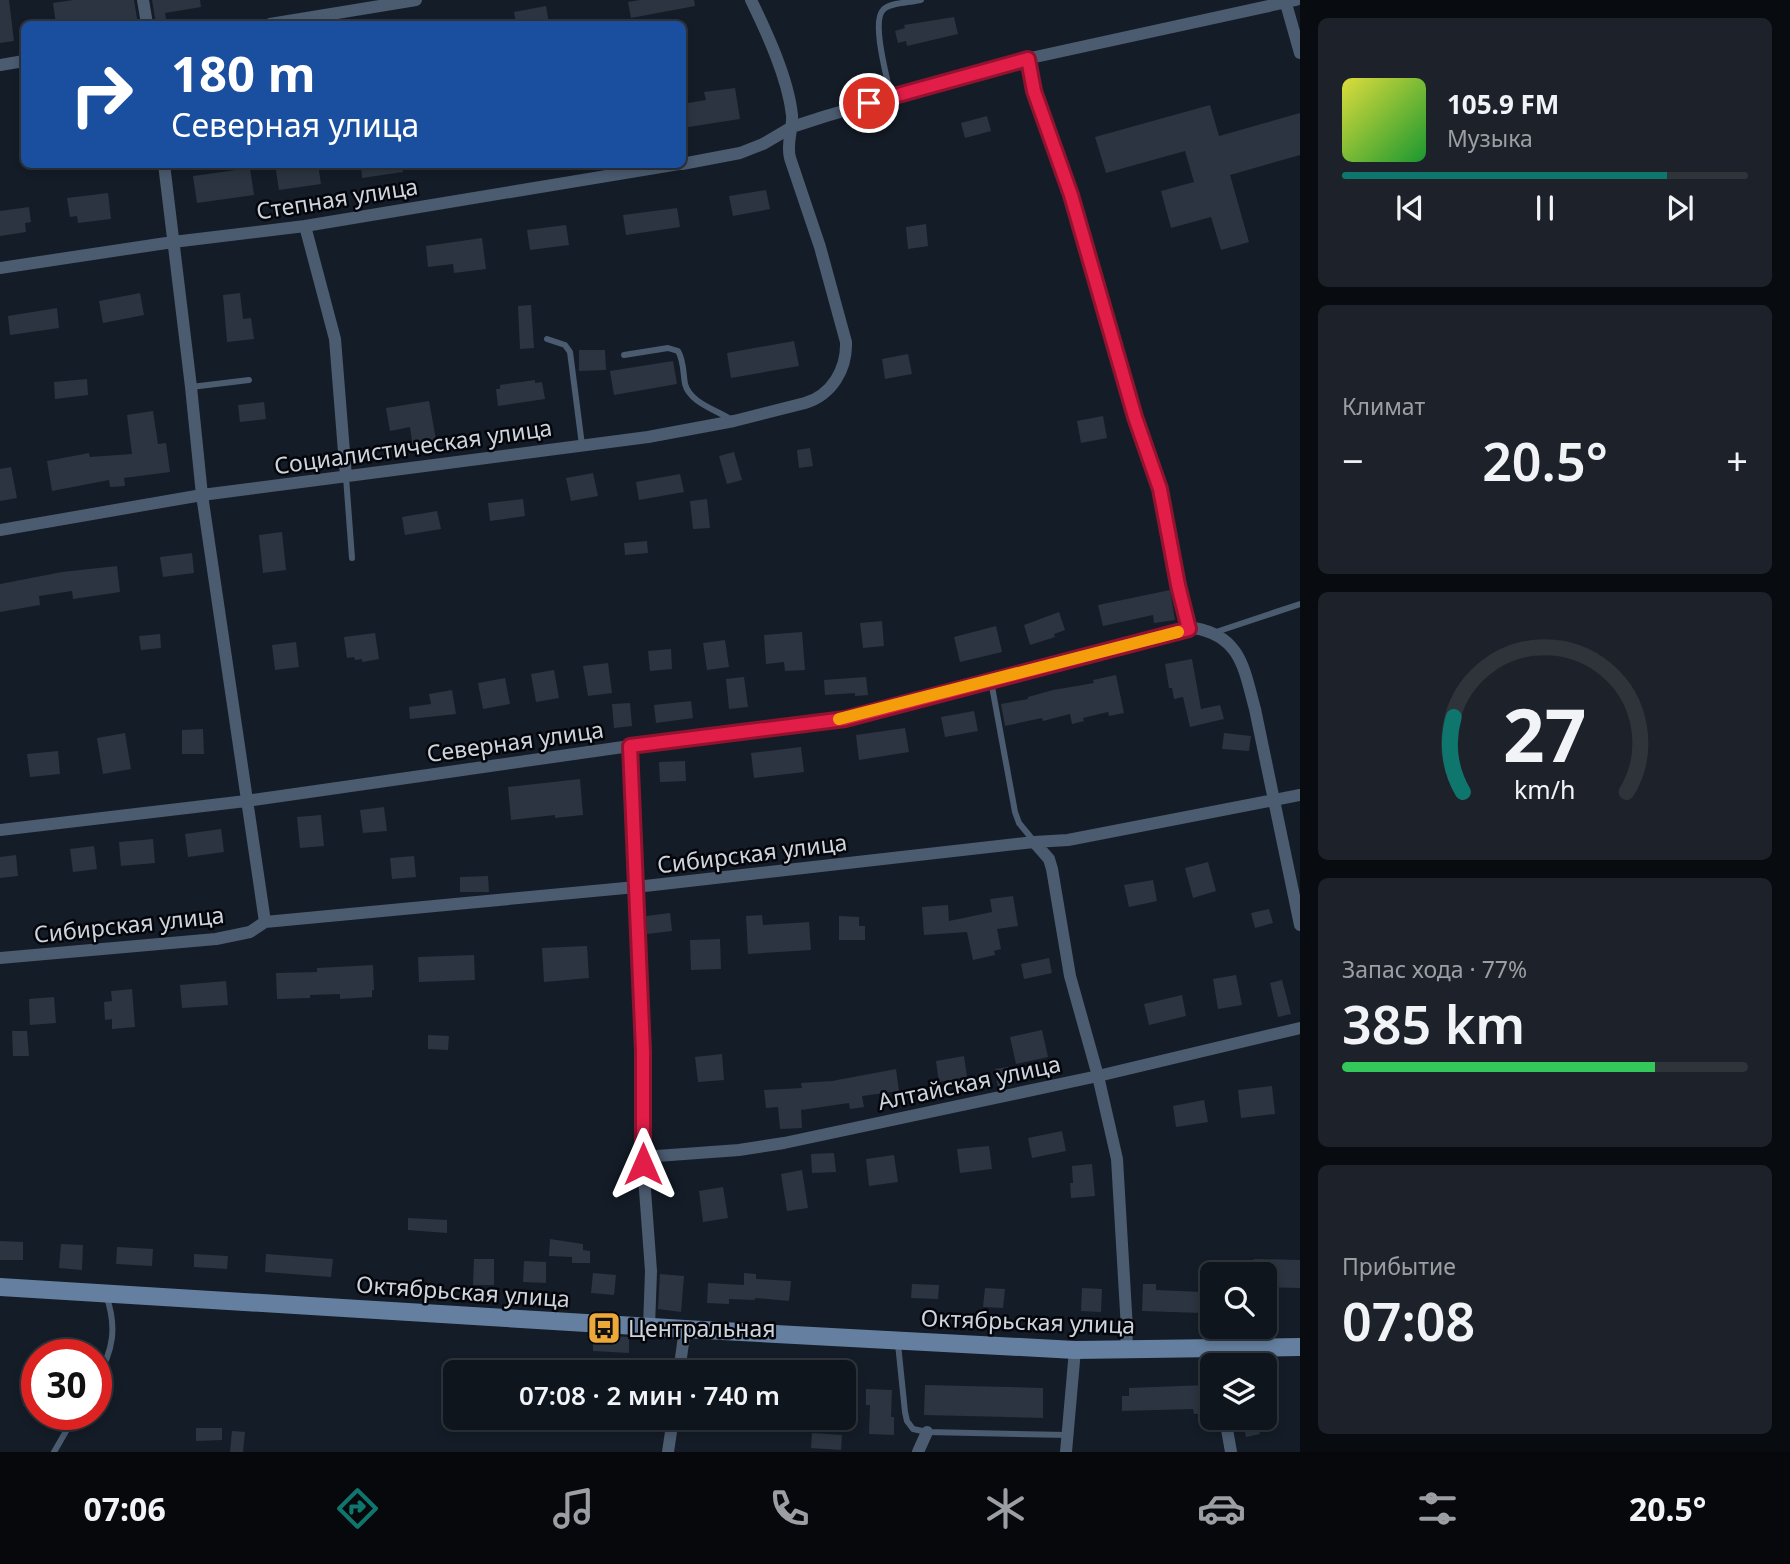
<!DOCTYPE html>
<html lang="ru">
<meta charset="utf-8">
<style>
:root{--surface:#0f151d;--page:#1d222a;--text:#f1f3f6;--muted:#9b9fa4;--line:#2f343b;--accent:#0f766e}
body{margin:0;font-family:"Noto Sans",sans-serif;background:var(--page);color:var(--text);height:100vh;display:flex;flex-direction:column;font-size:26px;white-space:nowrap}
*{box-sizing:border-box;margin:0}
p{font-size:23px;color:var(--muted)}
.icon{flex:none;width:38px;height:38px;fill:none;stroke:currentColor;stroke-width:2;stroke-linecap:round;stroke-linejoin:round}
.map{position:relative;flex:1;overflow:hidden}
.sheet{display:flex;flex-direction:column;gap:18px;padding:18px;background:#080c10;width:490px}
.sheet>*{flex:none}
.guide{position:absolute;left:21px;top:21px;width:665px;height:147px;border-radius:10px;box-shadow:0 4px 10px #0003,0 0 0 2px var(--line);background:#1a4fa0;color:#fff;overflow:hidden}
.controls{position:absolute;left:1200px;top:1262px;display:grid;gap:14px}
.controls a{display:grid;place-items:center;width:77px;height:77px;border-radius:10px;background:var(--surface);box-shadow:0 4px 10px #0003,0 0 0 2px var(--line);font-size:35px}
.speed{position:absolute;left:21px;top:1339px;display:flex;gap:14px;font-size:35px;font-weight:700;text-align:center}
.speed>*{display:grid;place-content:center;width:91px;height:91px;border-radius:50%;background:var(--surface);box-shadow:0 4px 10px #0003,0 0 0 2px var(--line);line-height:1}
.speed .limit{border:10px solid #d22;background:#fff;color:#111}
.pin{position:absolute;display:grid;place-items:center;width:60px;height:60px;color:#fff;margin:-30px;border:4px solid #fff;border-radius:50%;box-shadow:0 2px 7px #0007}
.me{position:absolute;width:77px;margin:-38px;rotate:0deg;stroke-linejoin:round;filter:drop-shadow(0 0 5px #0008)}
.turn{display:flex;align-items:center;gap:24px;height:147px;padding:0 35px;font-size:32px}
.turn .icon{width:91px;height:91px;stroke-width:2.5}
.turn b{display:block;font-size:49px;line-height:60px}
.big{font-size:52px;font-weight:600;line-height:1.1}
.sheet .widget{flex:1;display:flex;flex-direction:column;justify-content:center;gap:10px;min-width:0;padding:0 24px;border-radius:10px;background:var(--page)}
.sheet .dial{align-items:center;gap:0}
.dial svg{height:182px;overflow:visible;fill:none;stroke:var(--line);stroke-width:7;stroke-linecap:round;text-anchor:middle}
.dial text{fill:var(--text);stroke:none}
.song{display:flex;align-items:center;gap:21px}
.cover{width:84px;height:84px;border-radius:10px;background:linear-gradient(135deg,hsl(60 70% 55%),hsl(130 70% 35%))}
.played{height:7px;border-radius:4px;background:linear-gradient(90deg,var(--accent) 80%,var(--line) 80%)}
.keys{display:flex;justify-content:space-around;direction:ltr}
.heat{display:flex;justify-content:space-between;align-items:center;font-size:38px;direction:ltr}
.charge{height:10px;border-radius:5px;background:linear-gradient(90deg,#34c759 77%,var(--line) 0)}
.trip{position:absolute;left:443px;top:1360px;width:413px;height:70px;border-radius:10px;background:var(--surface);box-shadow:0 4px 10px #0003,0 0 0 2px var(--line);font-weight:600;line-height:70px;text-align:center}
.tabs{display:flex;height:112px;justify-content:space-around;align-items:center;background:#06080c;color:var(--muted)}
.tabs .icon{width:49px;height:49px}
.tabs .on{color:var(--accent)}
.tabs b{font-size:32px;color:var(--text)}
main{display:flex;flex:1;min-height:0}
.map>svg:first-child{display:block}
.building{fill:#2b3440}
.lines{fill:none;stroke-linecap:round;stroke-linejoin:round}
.lane{stroke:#4b5b70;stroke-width:6}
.street{stroke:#4b5b70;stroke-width:12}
.secondary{stroke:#657fa0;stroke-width:18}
.route-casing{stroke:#92132f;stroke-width:18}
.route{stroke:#e11d48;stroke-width:12}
.slow{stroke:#f59e0b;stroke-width:12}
.labels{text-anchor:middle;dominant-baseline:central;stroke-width:5;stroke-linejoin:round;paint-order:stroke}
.street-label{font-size:23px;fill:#ced4dc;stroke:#04060b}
.poi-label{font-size:23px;fill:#ced4dc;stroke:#04060b;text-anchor:start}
</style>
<main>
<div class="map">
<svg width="1300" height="1452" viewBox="0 0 1300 1452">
<rect width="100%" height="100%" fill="#141c27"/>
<path class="building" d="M0,0H9L14,41L0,43Z
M73,0H134L138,24H56L53,3Z
M152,0H200L201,7L165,13L167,24H156Z
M640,0H694L695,6L631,18L628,2Z
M546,6L549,24H516L514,12Z
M954,17L958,34L907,46L906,41L898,43L895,31L905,28L904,25Z
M735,88L740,119L682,128V104L706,100L704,92Z
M1210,105L1219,136L1300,113V155L1230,175L1249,242L1221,250L1211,217L1171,228L1161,191L1194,182L1185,151L1106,173L1095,137Z
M987,116L991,131L965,138L961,123Z
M275,164H318L321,184L279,190Z
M361,164H402L403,172L362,178Z
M250,168L254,195L197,203L193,176Z
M766,190L770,209L733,216L729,196Z
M108,193L111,219L78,223L77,216L70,217L67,198Z
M29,207L31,222L25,223L26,232L0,236V211Z
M677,208L680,227L626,235L623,215Z
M926,224L928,246L908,249L906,227Z
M566,225L569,245L530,250L527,230Z
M482,238L486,269L454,273L453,264L428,267L426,246Z
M140,293L144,315L103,323L99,301Z
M240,293L243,319L251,318L254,339L227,342L223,295Z
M531,305L534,348L520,349L518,306Z
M57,308L59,328L10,335L8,316Z
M794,341L799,366L731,378L727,353Z
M579,350H605L606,370L579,371Z
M908,354L912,374L885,379L882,359Z
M673,361L677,384L614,395L610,371Z
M87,379L88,395L55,399L54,382Z
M535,380V383L542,382L545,399L498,406L496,389H500V385Z
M429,401L437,445L413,448L410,427L390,431L386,408Z
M264,402L266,419L240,422L238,405Z
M153,411L158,444L166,443L170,472L124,478L125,486L110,487L109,480L52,491L47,461L89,453L90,457L132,454L127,415Z
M1103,416L1107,438L1081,443L1077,421Z
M810,448L813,466L799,468L797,450Z
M734,452L742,480L727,484L719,456Z
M11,467L17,498L0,501V469Z
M593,473L598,496L571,501L566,478Z
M680,474L684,492L639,500L636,482Z
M523,499L525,516L490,521L488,503Z
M707,499L710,528L693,529L690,501Z
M437,511L441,529L405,535L402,517Z
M282,532L286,570L263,573L259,535Z
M647,541L648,553L625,555L624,543Z
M192,553L194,573L163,577L160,557Z
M117,566L120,592L73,599L72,591L39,596L40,605L0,612V584L62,572Z
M1170,590L1175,620L1154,623L1153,615L1103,626L1098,605Z
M1059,612L1065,630L1054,634L1055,637L1030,645L1024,625Z
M882,621L884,646L863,648L860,623Z
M996,626L1002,652L960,662L954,637Z
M802,632L805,670L785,671L784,662L766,664L764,635Z
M375,633L379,659L362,662V659L355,660L354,657L347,658L344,637Z
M160,634L161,648L141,650L139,636Z
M725,640L729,667L707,670L703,643Z
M296,642L299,667L275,670L272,645Z
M671,649L672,669L650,671L648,651Z
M1192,659L1201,709L1220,705L1224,719L1190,727L1183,697L1174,699L1172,688H1169L1165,664Z
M608,663L612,693L588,696L583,666Z
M554,670L559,698L536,702L531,674Z
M1116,675L1124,713L1109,716L1108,712L1083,718L1084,721L1072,724L1070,714L1043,721L1042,718L1005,726L1001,704L1028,699V697L1053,690L1094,683L1093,680Z
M744,677L748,707L729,709L726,679Z
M866,677L868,695L855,696V693L825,695L824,680Z
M505,678L510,704L483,709L478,683Z
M452,690L456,714L410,719L409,707L431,704L429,694Z
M691,701L693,718L656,723L654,705Z
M630,703L632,726L614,728L612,704Z
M974,711L978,731L945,737L941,717Z
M905,728L909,752L859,760L856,735Z
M203,729L204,754H182V730Z
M125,733L131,769L103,774L97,738Z
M1224,733L1251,736L1249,751L1222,749Z
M801,747L804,772L754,778L751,753Z
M58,751L60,774L30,777L27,754Z
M685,761L686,781L660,782L659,762Z
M580,779L583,815L555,818V815L511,820L508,787Z
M384,807L387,831L363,833L360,810Z
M321,815L324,846L300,848L297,817Z
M221,829L224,852L188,857L185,834Z
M153,839L155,863L121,866L119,842Z
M94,846L97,869L73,872L70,849Z
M16,855L18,876L0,878V857Z
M414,856L416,877L392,879L390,858Z
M1208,862L1216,891L1193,898L1185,868Z
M488,876L489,892H460V877Z
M1153,880L1157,901L1129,907L1124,885Z
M1013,896L1018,926L997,929L1001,949L994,951L995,955L973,960L967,932L924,935L922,907L948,905L949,921L992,912L990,899Z
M1269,909L1273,923L1255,928L1251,913Z
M670,913L672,931L647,934L646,916Z
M762,915L763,925L809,922L811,950L748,954L746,916Z
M839,916L859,917V926H865V940H839Z
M720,939L721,969L691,970L690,940Z
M587,946L589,978L544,982L542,948Z
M474,955L475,980L419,982L418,957Z
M1049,958L1052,973L1024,979L1021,964Z
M373,965L374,990H372V997L340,999V994L310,995V998L277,999L276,973L317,972V968Z
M1236,975L1242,1005L1218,1009L1213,979Z
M1282,980L1291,1014L1278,1017L1270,983Z
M226,981L228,1005L182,1008L180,985Z
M132,989L135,1027L112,1029V1019L105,1020L104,1002L112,1001L111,991Z
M1182,995L1186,1016L1149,1025L1144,1004Z
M54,997L56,1023L30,1025L29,999Z
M1042,1030L1048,1057L1016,1064L1010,1037Z
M12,1031H27L29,1056H13Z
M428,1035L449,1036L448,1050L428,1049Z
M722,1054L724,1080L698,1082L695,1057Z
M964,1056L967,1077L939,1082L936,1061Z
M1008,1067L1012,1085L998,1088L995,1069Z
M896,1069L899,1091L862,1096L864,1107L850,1109L849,1103L801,1110L802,1128L780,1129L778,1107L766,1108L764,1090L802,1088L801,1083L832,1081Z
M1272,1086L1275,1114L1241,1118L1238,1090Z
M1204,1100L1208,1122L1176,1127L1173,1106Z
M1062,1131L1066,1151L1032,1158L1028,1138Z
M989,1146L992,1169L960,1173L957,1149Z
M834,1153L836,1172L812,1173L811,1154Z
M894,1155L898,1182L869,1186L866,1159Z
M1092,1164L1095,1196L1071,1198L1070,1183H1073L1072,1166Z
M802,1170L808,1208L787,1211L781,1174Z
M723,1187L728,1218L703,1222L699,1191Z
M408,1218L447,1220V1233L408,1230Z
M550,1239L583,1244V1250L590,1251V1263H572V1257L549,1256Z
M0,1241L23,1242V1260H0Z
M61,1244L83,1245L82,1270L59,1268Z
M117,1247L153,1249L152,1266L116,1264Z
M194,1254L228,1256L227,1269L194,1267Z
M266,1254L333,1259L331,1277L265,1272Z
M474,1259H494V1285H473Z
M1254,1259L1300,1260V1288L1265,1287V1274H1253Z
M524,1261L546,1262V1283L523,1282Z
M593,1273L616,1275L614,1295L591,1293Z
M744,1273L756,1274V1279L791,1281L789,1301L755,1298V1300L729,1299V1304L707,1303L708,1283L744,1285Z
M660,1274L684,1276L681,1312L658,1309Z
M912,1284L939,1285L938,1299L911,1298Z
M1143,1284H1156V1290L1202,1292V1313L1142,1311Z
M985,1288L1005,1289L1003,1308L983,1307Z
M1082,1288L1102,1289L1101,1312L1081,1311Z
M593,1335L629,1337V1353L593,1351Z
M561,1360L562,1372H524V1363Z
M25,1369L37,1370V1407L23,1406Z
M925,1385L1043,1388V1418L924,1415Z
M1207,1385L1209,1413L1194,1414L1193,1409L1122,1411V1396H1129V1388Z
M866,1389L892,1390L891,1417H894V1435L869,1434L870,1405H866Z
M1242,1418H1256L1260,1434L1246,1437Z
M196,1428H222V1440L196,1441Z
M232,1431L245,1432L243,1452H230Z
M812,1433L842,1435L841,1450L811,1448Z"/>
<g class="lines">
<path class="lane" d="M1028,59L1034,91L1071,195L1135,417L1160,489L1180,598L1189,629
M891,97C888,81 871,22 883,10C890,2 911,3 921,0
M547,339L565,345L570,352L582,445
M624,355L668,348L678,351C684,361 683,373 685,384C690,403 717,410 732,420
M191,387L249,380
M346,477L352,558
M1213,633L1300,604
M991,681L1015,812L1019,823L1033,840
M898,1344L905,1412L907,1421L913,1429L927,1432L1068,1435
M96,1379C114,1351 117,1326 106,1295
M54,1452L76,1414"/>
<path class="street" d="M143,0L147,24
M1285,0L1300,53
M270,24L416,0
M0,65L24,61
M164,164L191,387L202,495L265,922
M682,164L740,153L763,144L792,127L826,116L1026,59L1296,0
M305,226L335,339L346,477
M0,268L173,242L305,226L679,164
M0,530L202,495L648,437L734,421L805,403C832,395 847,369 846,342L820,247L790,158C786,143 793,130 792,115C788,78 767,33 751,0
M630,746L643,1051V1163L651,1271L649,1327
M0,830L246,801L630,746L845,719L1194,628C1241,636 1244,669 1255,709L1300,925
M1034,842L1049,859L1052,869L1070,976L1098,1076L1117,1159L1127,1329L1126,1351
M0,958L216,939L250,932L265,922L636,887L1034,842L1068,840L1300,795
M643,1157L739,1150L784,1143L1098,1076L1300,1028
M1214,1347L1217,1365
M679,1372L685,1329
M1225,1418L1231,1452
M668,1452L673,1418
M918,1452L927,1432
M1066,1452L1075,1350"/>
<path class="secondary" d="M0,1287L685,1329L1075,1350L1300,1347"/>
</g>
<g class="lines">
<defs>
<path id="route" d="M643,1164V1051L630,746L845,719L1189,629L1178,585L1160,489L1135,417L1071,195L1034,91L1028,59L869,103"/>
</defs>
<use href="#route" class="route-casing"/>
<use href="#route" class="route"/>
<path class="slow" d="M839,719L1178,632"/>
</g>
<defs>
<symbol id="bus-square" viewBox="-11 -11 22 22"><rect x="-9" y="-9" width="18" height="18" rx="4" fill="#eca93a" stroke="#04060b"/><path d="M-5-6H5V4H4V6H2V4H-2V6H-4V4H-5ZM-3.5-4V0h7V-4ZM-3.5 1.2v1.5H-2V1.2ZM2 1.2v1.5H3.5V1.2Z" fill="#111"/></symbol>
</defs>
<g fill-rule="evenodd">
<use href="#bus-square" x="585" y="1309" width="38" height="38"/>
</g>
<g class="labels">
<g class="street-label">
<text transform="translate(337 198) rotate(-9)">Степная улица</text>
<text transform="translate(413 446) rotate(-8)">Социалистическая улица</text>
<text transform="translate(515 741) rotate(-8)">Северная улица</text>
<text transform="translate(752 853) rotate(-7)">Сибирская улица</text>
<text transform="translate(129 924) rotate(-6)">Сибирская улица</text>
<text transform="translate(969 1082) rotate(-12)">Алтайская улица</text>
<text transform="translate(463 1291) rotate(4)">Октябрьская улица</text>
<text transform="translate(1028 1321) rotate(2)">Октябрьская улица</text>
</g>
<g class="poi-label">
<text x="628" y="1328">Центральная</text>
</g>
</g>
</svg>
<div class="controls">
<a><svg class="icon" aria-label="search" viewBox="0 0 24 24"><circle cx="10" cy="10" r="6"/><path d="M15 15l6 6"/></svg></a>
<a><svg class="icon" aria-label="layers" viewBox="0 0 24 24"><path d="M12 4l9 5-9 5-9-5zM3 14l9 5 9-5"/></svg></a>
</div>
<div class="speed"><div class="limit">30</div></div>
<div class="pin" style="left:869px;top:103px;background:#d93025"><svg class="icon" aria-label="arrive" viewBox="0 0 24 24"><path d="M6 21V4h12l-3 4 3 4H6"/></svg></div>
<svg class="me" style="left:643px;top:1164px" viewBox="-20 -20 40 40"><path d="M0-17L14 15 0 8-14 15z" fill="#e11d48" stroke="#fff" stroke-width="4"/></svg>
<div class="trip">07:08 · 2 мин · 740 m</div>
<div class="guide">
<div class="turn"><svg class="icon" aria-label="right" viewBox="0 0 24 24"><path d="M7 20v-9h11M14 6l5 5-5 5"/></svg><div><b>180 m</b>Северная улица</div></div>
</div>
</div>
<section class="sheet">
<div class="widget">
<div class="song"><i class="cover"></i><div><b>105.9 FM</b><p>Музыка</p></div></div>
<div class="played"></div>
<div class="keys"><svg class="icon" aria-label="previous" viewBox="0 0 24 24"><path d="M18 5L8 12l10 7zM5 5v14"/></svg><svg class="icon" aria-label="pause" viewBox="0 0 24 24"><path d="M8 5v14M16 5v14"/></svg><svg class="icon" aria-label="next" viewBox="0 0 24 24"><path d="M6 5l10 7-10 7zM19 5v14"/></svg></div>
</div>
<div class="widget"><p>Климат</p>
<div class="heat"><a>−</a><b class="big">20.5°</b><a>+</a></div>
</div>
<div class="widget dial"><svg viewBox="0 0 100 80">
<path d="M14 69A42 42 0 1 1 86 69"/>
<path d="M14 69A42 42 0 0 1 10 36" stroke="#0f766e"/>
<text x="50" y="56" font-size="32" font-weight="700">27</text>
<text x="50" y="72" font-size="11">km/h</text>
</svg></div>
<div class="widget"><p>Запас хода · 77%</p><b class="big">385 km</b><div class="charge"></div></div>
<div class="widget"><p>Прибытие</p><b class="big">07:08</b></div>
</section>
</main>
<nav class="tabs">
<b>07:06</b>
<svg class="icon on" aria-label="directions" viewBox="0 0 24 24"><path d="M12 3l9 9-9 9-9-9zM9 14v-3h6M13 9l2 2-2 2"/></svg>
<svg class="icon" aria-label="music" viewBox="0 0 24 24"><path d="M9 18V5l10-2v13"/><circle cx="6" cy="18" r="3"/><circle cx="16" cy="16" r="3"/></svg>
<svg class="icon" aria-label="phone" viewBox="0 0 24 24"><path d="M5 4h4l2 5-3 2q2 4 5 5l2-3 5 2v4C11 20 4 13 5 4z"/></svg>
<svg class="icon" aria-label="climate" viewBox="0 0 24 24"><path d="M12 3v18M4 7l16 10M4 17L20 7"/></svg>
<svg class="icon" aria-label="car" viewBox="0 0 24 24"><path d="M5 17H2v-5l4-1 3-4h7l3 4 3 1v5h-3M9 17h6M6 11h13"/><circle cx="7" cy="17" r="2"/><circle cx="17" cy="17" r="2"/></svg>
<svg class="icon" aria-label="filters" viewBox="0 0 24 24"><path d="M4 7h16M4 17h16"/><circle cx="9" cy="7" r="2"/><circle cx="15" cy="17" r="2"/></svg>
<b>20.5°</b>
</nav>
